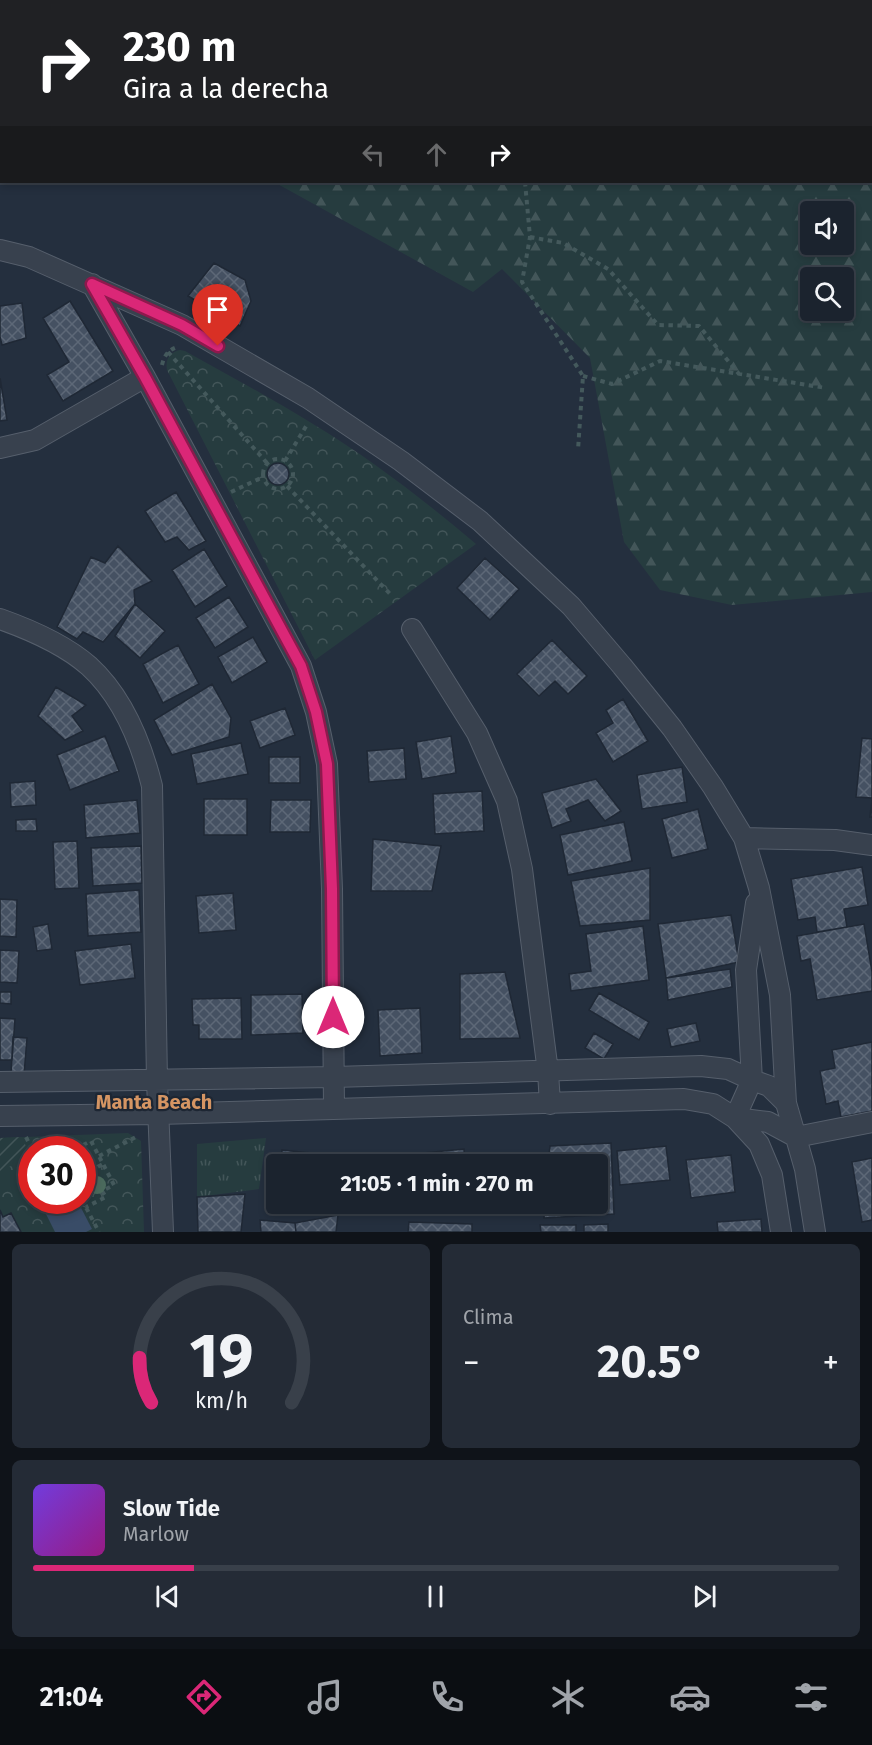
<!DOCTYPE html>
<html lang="es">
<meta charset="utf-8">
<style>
:root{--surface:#1b232e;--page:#242b36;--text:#f1f3f6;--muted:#a0a4aa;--line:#39404a;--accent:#db2777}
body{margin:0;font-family:"Fira Sans",sans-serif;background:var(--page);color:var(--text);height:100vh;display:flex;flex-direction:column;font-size:22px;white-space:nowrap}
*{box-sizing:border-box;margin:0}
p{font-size:20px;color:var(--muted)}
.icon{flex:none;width:33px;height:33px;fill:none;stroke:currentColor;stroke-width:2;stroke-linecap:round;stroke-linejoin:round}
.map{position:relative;height:1232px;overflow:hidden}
.drawer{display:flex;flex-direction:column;gap:12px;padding:12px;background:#0f1319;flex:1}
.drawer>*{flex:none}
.top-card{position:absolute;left:0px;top:0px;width:873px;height:183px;box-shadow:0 3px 9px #0003,0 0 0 2px var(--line);background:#202124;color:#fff;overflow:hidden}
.tools{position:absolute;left:800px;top:201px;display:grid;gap:12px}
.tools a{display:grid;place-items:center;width:54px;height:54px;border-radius:6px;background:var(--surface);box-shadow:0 3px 9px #0003,0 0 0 2px var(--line);font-size:30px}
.speed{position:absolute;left:18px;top:1136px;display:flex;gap:12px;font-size:30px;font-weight:700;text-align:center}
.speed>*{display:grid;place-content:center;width:78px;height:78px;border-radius:50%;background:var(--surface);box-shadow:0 3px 9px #0003,0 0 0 2px var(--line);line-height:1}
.speed .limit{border:9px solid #d22;background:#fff;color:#111}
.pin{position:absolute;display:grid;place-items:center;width:51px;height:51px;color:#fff;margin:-62px -26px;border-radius:50% 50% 50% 0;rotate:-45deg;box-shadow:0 0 6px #0007}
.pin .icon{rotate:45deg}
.me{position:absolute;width:66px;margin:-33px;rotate:0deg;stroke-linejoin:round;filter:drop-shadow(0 0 4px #0008)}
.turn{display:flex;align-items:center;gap:21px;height:126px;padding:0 24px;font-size:27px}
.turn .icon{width:78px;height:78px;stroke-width:2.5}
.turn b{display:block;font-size:42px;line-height:51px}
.lanes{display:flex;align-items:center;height:57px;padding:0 24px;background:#0003;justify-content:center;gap:30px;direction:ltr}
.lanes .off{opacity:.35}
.big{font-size:45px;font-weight:700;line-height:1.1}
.drawer .card{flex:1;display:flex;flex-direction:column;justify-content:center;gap:9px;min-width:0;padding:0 21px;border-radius:9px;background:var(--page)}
.drawer .dial{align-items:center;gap:0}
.dial svg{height:156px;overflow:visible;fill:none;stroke:var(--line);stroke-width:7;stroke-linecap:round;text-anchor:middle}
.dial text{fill:var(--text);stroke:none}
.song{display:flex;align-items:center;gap:18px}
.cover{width:72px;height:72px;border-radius:9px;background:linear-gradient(135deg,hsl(260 70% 55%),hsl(310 70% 35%))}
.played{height:6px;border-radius:3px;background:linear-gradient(90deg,var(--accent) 20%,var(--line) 20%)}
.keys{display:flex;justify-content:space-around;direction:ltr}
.heat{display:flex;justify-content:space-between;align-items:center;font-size:33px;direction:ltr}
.drawer .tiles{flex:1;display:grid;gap:12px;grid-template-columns:1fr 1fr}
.card:last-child{grid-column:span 2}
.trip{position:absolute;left:266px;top:1154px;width:342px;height:60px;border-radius:6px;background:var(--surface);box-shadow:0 3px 9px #0003,0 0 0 2px var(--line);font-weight:700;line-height:60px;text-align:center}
.tab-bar{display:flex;height:96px;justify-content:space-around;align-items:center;background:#0b0e12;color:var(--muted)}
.tab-bar .icon{width:42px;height:42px}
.tab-bar .selected{color:var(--accent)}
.tab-bar b{font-size:27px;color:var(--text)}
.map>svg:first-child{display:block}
.grass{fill:url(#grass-tufts)}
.forest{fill:url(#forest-firs);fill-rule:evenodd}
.park{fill:url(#park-crowns);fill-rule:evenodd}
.garden{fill:url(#garden-furrows)}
.water{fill:#394c67}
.building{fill:url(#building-cross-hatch);stroke:#1f2835;stroke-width:1.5}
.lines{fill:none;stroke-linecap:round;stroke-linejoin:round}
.street-casing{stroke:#565f6c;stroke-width:22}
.path{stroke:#44595c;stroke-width:4;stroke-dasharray:4.5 4.5;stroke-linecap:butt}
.street{stroke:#38414e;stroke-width:20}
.tree{fill:#4b6a5d}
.route-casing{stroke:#8e194d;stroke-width:15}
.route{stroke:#db2777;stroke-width:10}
.labels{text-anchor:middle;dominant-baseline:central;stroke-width:4.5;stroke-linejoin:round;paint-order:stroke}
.neighbourhood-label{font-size:20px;font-weight:bold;fill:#d59563;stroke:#1d2633}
</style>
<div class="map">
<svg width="872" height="1232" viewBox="0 0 872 1232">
<defs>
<pattern id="grass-tufts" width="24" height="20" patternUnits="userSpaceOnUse" patternTransform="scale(1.5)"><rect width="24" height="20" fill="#263c3f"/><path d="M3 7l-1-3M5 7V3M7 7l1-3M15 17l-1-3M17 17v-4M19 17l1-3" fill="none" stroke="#435659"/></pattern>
<pattern id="forest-firs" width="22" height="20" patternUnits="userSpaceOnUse" patternTransform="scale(1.5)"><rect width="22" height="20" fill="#263c3f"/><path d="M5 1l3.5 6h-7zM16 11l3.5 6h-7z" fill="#435659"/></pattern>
<pattern id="park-crowns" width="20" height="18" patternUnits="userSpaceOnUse" patternTransform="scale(1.5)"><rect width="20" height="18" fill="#263c3f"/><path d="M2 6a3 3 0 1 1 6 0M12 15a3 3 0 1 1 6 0" fill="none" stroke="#435659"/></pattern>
<pattern id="garden-furrows" width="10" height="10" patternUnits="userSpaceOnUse" patternTransform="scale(1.5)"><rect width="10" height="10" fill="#263c3f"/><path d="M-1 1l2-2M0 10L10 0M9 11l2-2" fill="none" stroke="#435659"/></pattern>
<pattern id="building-cross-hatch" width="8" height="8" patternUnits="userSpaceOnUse" patternTransform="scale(1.5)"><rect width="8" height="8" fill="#455162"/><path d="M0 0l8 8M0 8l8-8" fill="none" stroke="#5d6877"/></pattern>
</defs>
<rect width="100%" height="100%" fill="#242f3e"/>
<path class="grass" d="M266,1138L259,1189L197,1197V1144Z"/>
<path class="forest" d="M0,0H240L242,1L2,2L1,29L0,28Z
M250,0H872V592L732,605L660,590L624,542L590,358L502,269L473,292L274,182H872V2L248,1ZM810,212H843V244H810ZM810,278H843V310H810Z"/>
<path class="park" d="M180,350L185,351C228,375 271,398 313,424C371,459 424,500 476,544L315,660L167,370C165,359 170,352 180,350Z
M128,1133L141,1141L144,1232H0V1138ZM32,1149H82V1200H32Z"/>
<path class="garden" d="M22,1137L31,1158L4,1169L6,1174L0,1180V1138Z"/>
<path class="water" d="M39,1200H77L92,1229L86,1232H55Z"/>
<path class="building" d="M214,263L245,280L251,301L240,326L188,296Z
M70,301L113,371L63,401L47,375L69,362L43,318Z
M22,303L26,338L2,345L0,337V306Z
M0,378L7,420L0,421Z
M267 474a11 11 0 1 1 22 0a11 11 0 1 1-22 0Z
M176,492L206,541L189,550L177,537L165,542L145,511Z
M118,546L152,581L134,590L135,604L103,642L83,632L77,639L57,627L91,557L105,563Z
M204,549L227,586L195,607L172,570Z
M485,558L519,589L490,620L457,588Z
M229,597L248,627L215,648L196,618Z
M135,604L165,631L140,658L115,636Z
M253,637L267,662L232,683L218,657Z
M552,640L587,676L568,694L555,681L539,696L517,674Z
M178,645L199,684L163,703L143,664Z
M212,684L231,718L229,737L172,755L154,720Z
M56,687L86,705L72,716L83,731L65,740L38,716Z
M623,699L648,741L613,762L596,733L613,723L606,710Z
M285,708L295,735L260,748L250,721Z
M105,736L119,771L70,790L57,755Z
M451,736L456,773L422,779L416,742Z
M862,738L872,739V817H870L872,798L856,797Z
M241,743L248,774L197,784L191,754Z
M404,748L406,779L369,782L367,751Z
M269,757H300V783H269Z
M682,767L687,802L642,809L637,775Z
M596,779L621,811L605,821L588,800L566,809L571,821L552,828L542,793Z
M35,781L36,805L11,807L10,783Z
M482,791L484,831L435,834L433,794Z
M204,799H247V835H204Z
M137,800L140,833L86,838L84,805Z
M271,800H311L310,832H270Z
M698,809L708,849L672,858L662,819Z
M36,819L37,831H16V820Z
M624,822L632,861L568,875L560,835Z
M373,839L441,846L432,891H371Z
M77,841L79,888L55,889L53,842Z
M141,846L142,883L93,886L91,848Z
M862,867L868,905L844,909L847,927L817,932L815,917L798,920L791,879Z
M650,868V920L580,926L571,881Z
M139,890L141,932L88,936L86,894Z
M233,893L236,930L199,933L196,896Z
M0,899L17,900L16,937L0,936Z
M731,915L739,962L666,978L658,924Z
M48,924L52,949L37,951L33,927Z
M864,924L872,972V991L817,1000L810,959L801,961L797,936Z
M643,926L649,980L571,991L569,974L591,971L586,934Z
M131,944L135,978L80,985L75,951Z
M0,950L19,951L17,983L0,982Z
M730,969L732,987L668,1000L666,978Z
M505,972L520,1038L460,1039V974Z
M0,992H11V1004L0,1003Z
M599,993L649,1022L639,1040L589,1010Z
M302,994L303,1033L251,1035V995Z
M241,998L242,1039H199V1025H193L192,999Z
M420,1008L422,1053L380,1056L378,1010Z
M0,1018L15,1019L12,1060H0Z
M696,1023L700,1041L671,1047L667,1029Z
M594,1033L613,1044L604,1059L585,1048Z
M13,1037L27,1038L24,1075L11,1074Z
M872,1042V1111L841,1117L838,1101L826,1104L820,1071L835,1068L832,1050Z
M611,1143L614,1214L544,1218L545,1203H597V1164H548L550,1146Z
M666,1146L670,1180L620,1185L617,1151Z
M464,1149L465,1164H415L414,1154Z
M282,1150L329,1155L328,1164H281Z
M731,1155L735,1192L691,1198L686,1160Z
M872,1158V1220L862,1222L852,1162Z
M245,1194L241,1232H198L197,1197Z
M0,1210L3,1217L11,1213L21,1232H0Z
M338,1215L336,1232H296L295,1223Z
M761,1219L762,1232H718L717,1222Z
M260,1220L295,1223L296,1232H261Z
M409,1222L472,1224V1232H408Z
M608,1224V1232H584V1225Z
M540,1225H576V1232H541Z"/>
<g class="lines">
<defs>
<path id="street" d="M0,250L29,257L182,325L308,398L401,461L480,521L571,606L622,666L672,728L713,787L744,838L759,888L780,995L786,1103L805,1169L815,1232
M92,284L145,377L301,666L316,712L327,764L332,889L334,1108
M0,448L35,440L145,377
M0,619C31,630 64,644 89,666C123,697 141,742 152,786L157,1081L163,1232
M412,629L477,733L507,801L522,869L548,1072L550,1104
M744,838L835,840L872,845
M0,1082L334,1077L701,1066L728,1069L752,1080L769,1086L786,1103
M0,1116L159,1114L684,1099L713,1104L735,1118L759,1144L772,1175L781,1232
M735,1118L752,1080L746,970L756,903
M735,1118L768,1122L796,1137L872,1122"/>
</defs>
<use href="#street" class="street-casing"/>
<path class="path" d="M368,0L370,2
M525,182L530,237L522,282L583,376L578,450
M530,237L563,243L608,269L658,325L699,326L739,374
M168,352L267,463
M162,365C164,356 168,350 177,347
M583,376L612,384L660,361L826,388
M263 474a15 15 0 1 1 30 0a15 15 0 1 1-30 0Z
M285,461L308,423
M287,486L392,596
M231,492L263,477
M26,1137L32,1149
M57,1149L63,1146L64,1149
M75,1149L91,1141L114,1185L102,1191L106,1197L86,1207
M99,1156L138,1136
M82,1175L103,1164
M82,1200L99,1232"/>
<use href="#street" class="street"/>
</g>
<circle class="tree" cx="97" cy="1185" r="9"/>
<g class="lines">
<defs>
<path id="route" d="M218,346L182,325L92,284L145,377L301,666L316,712L327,764L332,889L333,1017"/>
</defs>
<use href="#route" class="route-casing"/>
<use href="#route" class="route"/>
</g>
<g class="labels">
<g class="neighbourhood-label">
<text x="154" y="1102">Manta Beach</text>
</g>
</g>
</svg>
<div class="tools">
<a><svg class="icon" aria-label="sound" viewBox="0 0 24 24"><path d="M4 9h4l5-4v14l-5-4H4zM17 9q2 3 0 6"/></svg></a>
<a><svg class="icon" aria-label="search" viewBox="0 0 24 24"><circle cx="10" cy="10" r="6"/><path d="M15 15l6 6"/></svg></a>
</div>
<div class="speed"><div class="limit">30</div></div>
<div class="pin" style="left:218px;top:346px;background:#d93025"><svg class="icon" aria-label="arrive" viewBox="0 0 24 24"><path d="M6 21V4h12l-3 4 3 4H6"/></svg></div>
<svg class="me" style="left:333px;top:1017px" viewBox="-20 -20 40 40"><circle r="19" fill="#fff"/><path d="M0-13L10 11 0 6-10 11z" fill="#db2777"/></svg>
<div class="trip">21:05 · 1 min · 270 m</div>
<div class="top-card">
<div class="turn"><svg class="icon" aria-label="right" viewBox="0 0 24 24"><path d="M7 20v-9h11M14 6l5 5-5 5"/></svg><div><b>230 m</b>Gira a la derecha</div></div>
<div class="lanes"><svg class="icon off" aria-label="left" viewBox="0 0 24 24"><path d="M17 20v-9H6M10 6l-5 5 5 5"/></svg><svg class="icon off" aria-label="ahead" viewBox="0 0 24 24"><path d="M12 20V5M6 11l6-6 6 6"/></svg><svg class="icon" aria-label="right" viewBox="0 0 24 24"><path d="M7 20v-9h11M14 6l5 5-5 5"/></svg></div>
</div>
</div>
<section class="drawer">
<div class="tiles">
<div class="card dial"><svg viewBox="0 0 100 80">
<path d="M14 69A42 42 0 1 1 86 69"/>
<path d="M14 69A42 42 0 0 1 8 46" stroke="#db2777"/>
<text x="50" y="56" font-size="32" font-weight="700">19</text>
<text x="50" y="72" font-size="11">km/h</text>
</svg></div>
<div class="card"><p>Clima</p>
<div class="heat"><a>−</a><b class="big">20.5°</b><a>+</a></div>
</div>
<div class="card">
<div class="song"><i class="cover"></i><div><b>Slow Tide</b><p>Marlow</p></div></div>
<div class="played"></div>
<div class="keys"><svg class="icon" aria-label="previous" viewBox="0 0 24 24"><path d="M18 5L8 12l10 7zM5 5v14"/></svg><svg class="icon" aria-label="pause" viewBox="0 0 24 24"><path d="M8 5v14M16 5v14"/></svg><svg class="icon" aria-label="next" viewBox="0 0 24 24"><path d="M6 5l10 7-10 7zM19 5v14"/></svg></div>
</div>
</div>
</section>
<nav class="tab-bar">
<b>21:04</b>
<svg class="icon selected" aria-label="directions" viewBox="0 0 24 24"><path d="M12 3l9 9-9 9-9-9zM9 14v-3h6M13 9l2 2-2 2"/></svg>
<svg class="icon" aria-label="music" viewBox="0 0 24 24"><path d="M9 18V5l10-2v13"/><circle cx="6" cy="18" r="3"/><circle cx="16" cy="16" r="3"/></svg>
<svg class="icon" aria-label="phone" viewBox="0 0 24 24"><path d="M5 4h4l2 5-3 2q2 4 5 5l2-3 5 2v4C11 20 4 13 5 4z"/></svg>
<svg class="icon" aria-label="climate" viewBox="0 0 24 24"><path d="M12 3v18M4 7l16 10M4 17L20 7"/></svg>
<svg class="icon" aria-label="car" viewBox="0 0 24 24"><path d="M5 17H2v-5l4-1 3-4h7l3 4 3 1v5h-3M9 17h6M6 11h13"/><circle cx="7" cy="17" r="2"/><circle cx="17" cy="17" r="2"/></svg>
<svg class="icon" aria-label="filters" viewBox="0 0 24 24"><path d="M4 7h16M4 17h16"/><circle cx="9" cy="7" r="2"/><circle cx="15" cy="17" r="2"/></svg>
</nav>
